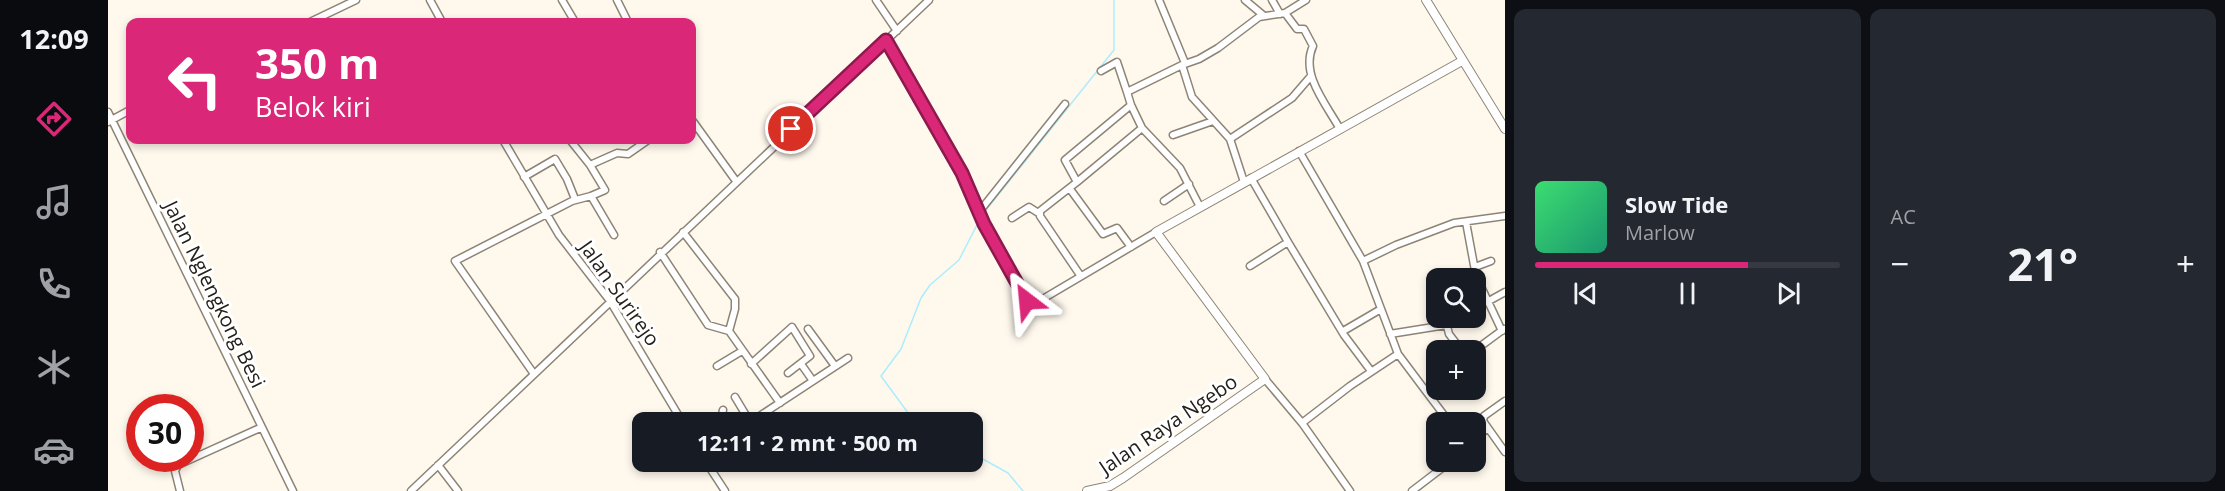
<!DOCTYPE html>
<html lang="id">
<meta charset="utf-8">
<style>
:root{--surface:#171b24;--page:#242831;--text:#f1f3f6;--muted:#9ea1a6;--line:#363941;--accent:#db2777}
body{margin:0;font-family:"Open Sans",sans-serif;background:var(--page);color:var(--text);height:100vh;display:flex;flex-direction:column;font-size:22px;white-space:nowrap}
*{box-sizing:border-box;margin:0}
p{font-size:20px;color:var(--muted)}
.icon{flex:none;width:33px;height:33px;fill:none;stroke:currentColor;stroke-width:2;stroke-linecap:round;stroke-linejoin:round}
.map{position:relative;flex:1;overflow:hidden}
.sheet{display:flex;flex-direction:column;gap:9px;padding:9px;background:#0d0f14;width:720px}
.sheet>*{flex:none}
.top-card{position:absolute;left:18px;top:18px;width:570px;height:126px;border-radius:12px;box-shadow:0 3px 9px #0003;background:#db2777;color:#fff;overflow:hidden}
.controls{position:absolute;left:1318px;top:268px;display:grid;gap:12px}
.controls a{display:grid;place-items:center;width:60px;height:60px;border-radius:12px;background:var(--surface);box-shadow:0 3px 9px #0003;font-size:30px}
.speed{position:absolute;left:18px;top:394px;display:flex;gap:12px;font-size:30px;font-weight:700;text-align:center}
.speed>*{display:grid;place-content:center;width:78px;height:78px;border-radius:50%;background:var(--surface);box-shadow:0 3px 9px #0003;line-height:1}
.speed .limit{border:9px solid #d22;background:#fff;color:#111}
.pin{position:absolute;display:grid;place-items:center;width:51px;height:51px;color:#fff;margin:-26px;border:3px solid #fff;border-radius:50%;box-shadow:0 2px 6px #0007}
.me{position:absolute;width:66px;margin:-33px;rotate:331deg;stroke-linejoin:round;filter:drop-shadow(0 0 4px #0008)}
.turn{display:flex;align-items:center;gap:21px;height:126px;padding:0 30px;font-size:27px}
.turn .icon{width:78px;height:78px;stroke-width:2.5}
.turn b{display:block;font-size:42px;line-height:51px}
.big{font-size:45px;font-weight:700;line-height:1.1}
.sheet .card{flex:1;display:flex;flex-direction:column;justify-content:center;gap:9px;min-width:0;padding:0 21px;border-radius:12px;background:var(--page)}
.song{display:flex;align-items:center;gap:18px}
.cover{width:72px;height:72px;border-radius:9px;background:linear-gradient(135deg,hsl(140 70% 55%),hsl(160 70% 35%))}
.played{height:6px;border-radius:3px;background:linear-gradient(90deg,var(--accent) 70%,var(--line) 70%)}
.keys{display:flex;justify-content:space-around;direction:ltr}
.heat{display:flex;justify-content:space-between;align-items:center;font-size:33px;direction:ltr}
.sheet .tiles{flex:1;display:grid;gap:9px;grid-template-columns:repeat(2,1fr)}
.trip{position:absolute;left:524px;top:412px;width:351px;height:60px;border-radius:12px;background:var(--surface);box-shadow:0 3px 9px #0003;font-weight:700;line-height:60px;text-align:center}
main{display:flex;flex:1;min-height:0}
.tab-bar{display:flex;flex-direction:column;width:108px;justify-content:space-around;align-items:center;background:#090b0e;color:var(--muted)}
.tab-bar .icon{width:42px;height:42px}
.tab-bar .on{color:var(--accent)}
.tab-bar b{font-size:27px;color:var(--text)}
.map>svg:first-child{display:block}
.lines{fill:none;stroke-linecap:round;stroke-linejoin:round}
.stream{stroke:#acedfd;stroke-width:1.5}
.minor-casing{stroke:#8e8475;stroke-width:9}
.tertiary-casing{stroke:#8e8475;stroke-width:10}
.minor{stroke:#fff;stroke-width:6}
.tertiary{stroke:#fff;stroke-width:8}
.route-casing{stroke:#8e194d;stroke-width:15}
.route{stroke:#db2777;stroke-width:10}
.labels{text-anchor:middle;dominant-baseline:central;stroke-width:6;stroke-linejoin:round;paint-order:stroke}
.street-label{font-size:20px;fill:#24201a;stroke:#fff}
</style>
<main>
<nav class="tab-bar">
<b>12:09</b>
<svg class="icon on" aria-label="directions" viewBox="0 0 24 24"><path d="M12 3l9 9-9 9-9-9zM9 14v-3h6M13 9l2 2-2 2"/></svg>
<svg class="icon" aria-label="music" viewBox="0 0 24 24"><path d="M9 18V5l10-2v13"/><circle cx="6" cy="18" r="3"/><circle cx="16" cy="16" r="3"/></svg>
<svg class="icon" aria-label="phone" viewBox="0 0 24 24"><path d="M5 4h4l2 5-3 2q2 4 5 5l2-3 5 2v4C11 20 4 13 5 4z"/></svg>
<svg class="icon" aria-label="climate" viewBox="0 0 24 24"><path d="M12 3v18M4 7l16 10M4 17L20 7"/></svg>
<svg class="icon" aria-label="car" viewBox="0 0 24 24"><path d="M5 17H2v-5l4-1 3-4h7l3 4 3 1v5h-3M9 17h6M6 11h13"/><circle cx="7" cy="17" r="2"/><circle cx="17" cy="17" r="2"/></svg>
</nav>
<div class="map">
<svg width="1397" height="491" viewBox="0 0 1397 491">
<rect width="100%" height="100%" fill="#fef8ed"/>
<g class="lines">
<path class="stream" d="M878,210L1006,50V0
M813,423L803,417L773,376L793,349L813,298L822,285L851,260L871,221
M864,453L900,473L915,491"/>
<defs>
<path id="minor" d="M322,0L334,22
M454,0L467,22
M509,0L520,22
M768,0L789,31
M1051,0L1077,63
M1137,0L1155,15
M1164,0L1172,14
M1177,13L1189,29H1196L1205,46C1192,74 1218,104 1232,129
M202,22L248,0
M779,40L854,173L876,224L919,301L925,303L933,300L1048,232
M993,71L1009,62L1019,92
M1023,105L1034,128
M0,112L185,491
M584,120L628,181
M0,122L22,110
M1065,135L1105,121
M1122,139L1184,98L1203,76
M395,140L451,235L502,301L575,423
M462,140L482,165L497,190L483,196L506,235
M1191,151L1255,261L1290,354
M482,165L509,153L520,154L540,140
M416,177L447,159L459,179L467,199
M969,182L1034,128L1072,168L1092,207
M1136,182L1122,139L1084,97L1074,65L1091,59L1110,48L1151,17L1177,13L1198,0
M962,189L995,234L1009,228L1023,247
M1056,201L1081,184
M871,212L957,104
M904,218L921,207L932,214
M1358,222L1368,276L1394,331
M575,232L627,299V309L621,331
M1180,242L1236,335L1263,371
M552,252L600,325L621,331L672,403
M1255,261L1288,245L1346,223L1397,216
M1142,266L1180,242L1143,178
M1367,267L1383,261
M972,275L932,216V211L969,182L957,160L1023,105L1019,92L1074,65
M1379,302L1397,292
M1337,318L1341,334L1354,351
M700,329L727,366
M1237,330L1273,309
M1282,334L1338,325
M1366,351L1396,329
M643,364L684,327L702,356L680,373
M693,364L705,381
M609,366L634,351
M426,374L347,261L464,201L483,196
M1157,379L1194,423L1242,386L1290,354L1317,390L1329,384
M1317,390L1342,423
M627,397L642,422
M1397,401L1376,416L1375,421L1397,452
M612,423L615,410
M641,423L740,358
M1194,423L1242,491
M1368,437L1379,429
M598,462L617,491
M330,465L350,491
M72,491L67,471L70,465L152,428
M303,491L821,0
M1304,491L1342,462"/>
<path id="tertiary" d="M1318,0L1397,129
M979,491L1002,486L1015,478L1157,379L1048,232L1354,61"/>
</defs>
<use href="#minor" class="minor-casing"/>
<use href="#tertiary" class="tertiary-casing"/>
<use href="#minor" class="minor"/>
<use href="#tertiary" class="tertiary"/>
</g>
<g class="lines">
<defs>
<path id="route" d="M683,129L778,40L854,173L876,224L919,301"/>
</defs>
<use href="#route" class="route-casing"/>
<use href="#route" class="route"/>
</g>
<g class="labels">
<g class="street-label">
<text transform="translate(512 293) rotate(55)">Jalan Surirejo</text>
<text transform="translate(107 294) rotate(64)">Jalan Nglengkong Besi</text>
<text transform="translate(1060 424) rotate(-34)">Jalan Raya Ngebo</text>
</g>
</g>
</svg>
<div class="controls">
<a><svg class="icon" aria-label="search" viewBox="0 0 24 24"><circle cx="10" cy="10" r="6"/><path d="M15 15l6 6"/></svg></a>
<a>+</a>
<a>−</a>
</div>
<div class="speed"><div class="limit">30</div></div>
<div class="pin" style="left:683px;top:129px;background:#d93025"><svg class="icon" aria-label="arrive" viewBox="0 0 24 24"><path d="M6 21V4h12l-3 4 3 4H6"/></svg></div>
<svg class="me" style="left:919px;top:301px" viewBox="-20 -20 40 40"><path d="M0-17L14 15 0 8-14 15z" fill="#db2777" stroke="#fff" stroke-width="4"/></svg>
<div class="trip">12:11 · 2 mnt · 500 m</div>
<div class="top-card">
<div class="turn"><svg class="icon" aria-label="left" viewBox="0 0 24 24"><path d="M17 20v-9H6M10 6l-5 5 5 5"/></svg><div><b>350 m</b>Belok kiri</div></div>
</div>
</div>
<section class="sheet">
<div class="tiles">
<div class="card">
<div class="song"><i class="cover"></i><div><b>Slow Tide</b><p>Marlow</p></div></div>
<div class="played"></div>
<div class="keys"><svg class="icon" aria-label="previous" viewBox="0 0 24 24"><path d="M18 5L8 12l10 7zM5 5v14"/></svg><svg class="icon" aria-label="pause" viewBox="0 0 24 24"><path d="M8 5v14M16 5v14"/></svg><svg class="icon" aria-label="next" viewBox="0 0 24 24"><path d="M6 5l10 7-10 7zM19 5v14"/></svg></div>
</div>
<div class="card"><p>AC</p>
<div class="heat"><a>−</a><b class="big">21°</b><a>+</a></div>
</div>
</div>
</section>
</main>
